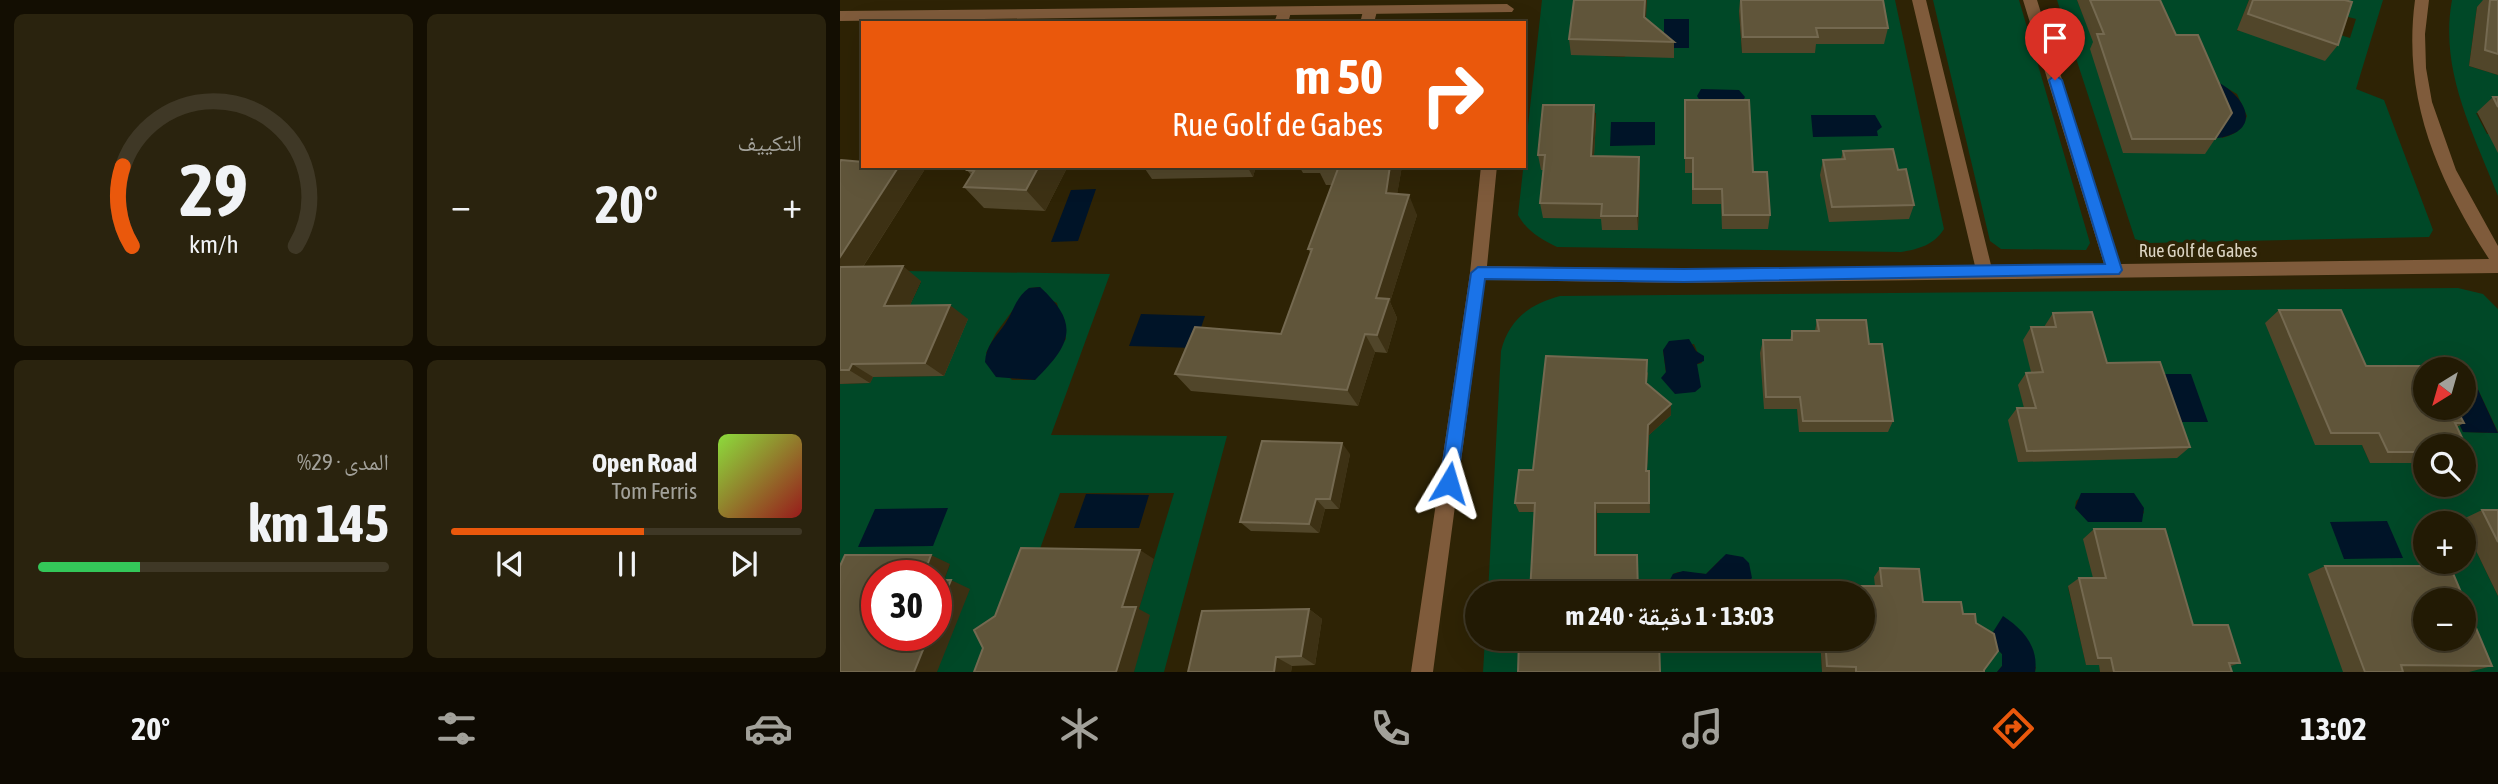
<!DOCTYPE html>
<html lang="ar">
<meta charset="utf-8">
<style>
:root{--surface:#221a04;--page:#2a230e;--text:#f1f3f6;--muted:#a2a19a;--line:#3f3826;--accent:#ea580c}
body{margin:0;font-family:"Asap Condensed","Noto Naskh Arabic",sans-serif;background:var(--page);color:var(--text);direction:rtl;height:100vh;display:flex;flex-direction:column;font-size:26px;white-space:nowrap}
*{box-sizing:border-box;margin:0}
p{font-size:23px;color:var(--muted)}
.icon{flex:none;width:38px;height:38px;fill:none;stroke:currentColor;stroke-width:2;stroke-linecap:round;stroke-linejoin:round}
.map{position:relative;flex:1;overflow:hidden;direction:ltr}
.panel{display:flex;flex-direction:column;gap:14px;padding:14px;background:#130e02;width:840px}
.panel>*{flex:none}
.top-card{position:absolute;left:21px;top:21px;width:665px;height:147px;border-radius:0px;box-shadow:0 7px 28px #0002,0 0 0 2px var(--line);direction:rtl;background:#ea580c;color:#fff;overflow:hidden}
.needle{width:46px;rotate:217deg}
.controls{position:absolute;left:1573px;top:357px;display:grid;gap:14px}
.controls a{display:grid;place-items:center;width:63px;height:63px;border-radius:50%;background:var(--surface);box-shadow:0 7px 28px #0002,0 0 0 2px var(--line);font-size:35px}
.speed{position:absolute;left:21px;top:560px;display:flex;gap:14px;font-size:35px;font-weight:700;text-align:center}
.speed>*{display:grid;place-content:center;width:91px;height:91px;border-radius:50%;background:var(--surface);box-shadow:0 7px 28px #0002,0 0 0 2px var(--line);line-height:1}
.speed .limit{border:10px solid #d22;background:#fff;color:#111}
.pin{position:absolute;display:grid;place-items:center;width:60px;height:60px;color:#fff;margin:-72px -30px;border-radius:50% 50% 50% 0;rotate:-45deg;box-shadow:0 0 7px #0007}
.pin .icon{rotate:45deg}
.me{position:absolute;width:77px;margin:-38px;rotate:7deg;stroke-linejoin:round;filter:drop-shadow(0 0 5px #0008)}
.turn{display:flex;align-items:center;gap:24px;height:147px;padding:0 28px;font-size:32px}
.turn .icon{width:91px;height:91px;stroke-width:2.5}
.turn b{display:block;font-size:49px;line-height:60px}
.big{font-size:52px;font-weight:700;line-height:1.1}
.panel .tile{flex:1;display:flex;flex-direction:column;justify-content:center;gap:10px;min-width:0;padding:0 24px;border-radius:10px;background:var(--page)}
.panel .dial{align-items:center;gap:0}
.dial svg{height:182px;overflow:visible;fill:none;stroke:var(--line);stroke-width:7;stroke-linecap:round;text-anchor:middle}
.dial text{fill:var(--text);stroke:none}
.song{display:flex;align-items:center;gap:21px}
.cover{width:84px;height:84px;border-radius:10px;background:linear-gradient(135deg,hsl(90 70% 55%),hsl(0 70% 35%))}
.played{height:7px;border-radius:4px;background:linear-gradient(90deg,var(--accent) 55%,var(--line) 55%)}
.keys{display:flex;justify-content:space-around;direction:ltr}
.heat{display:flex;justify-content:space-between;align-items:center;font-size:38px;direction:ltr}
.charge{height:10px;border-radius:5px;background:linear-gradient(90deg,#34c759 29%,var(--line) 0)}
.panel .tiles{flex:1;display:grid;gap:14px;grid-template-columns:repeat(2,1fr)}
.trip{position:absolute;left:625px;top:581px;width:410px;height:70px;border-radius:35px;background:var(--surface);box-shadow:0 7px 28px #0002,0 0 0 2px var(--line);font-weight:700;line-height:70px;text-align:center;direction:rtl}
.tabs{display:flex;height:112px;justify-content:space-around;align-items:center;background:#0e0a02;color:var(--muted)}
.tabs .icon{width:49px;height:49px}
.tabs .selected{color:var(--accent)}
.tabs b{font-size:32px;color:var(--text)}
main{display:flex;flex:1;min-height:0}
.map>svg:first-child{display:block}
.green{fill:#004827;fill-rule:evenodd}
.water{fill:#001428}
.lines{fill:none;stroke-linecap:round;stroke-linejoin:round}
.service{fill:#7f5b3b;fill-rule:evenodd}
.minor{fill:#7f5b3b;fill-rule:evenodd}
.wall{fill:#51462a}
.shaded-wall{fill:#3d3114}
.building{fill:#60553a;stroke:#746950;stroke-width:2;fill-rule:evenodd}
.route{fill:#1a73e8;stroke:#114b97;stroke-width:2}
.labels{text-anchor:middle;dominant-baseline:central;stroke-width:7;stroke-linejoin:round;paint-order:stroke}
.street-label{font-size:18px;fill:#dcd5c4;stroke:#2e2305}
</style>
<main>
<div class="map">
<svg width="1658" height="672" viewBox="0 0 1658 672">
<rect width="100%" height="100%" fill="#2e2305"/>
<path class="green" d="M702,0H738L764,56L785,57L786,0H908L899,11L902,53L966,0H1055L1104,229C1094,245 1079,249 1061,252L717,247C700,239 687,231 678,215ZM737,113H756L754,145L732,171L798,230L763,219L708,170H701ZM852,173L928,229L881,204H852Z
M1093,0H1179L1250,243L1246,250L1161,249L1150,241Z
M1217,0H1237L1252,38L1305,0H1409L1397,31L1494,33L1510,38L1516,19L1444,0H1543L1516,89L1544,100L1593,230L1589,237L1308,243L1295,239ZM1370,78L1397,94L1407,116C1402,130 1396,134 1382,138Z
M1612,0H1658L1637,7L1629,66L1658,75V113H1636L1647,134H1652L1658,143V196C1633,132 1599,70 1612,0Z
M0,270L270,274L211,435L387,436L324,672H294L297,615L334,493H220L156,672H97L101,588L110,564H27L0,591V384L30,383L33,377L103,376L63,320L81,282ZM200,287L207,298L217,303L226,339L195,380H172L146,353L156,333L189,288Z
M1618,288L1643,294L1658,309V432L1634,381L1624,380V369H1586L1522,445L1530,463H1585L1586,485H1624V446H1602L1612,408L1623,432L1658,433V520L1586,523V562H1624V526L1658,596V672H1375L1338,632L1255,586L1228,587L1246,664L1259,665L1260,672H1195L1196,667L1154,643L1162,654V666L1157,672H1135L1036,594L894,593L899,591L881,559L866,574L838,572L833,574L829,588L833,593H798V563L694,593H648L661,351C669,319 690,304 720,296ZM1208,340L1257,376L1187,420L1179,385L1194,384ZM854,344L862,363L826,373L823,350ZM709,368L807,395L830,415L809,435ZM957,409L1048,432H960ZM810,481L809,513L679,512ZM1242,496L1295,497L1304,512L1301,518L1248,520L1235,508L1236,501ZM1586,600H1624V639H1586Z
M645,639H684L682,672H643Z
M819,639H980L982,672H820Z"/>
<path class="water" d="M824,19H849V48H824Z
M1370,78C1410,96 1426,136 1368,139Z
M861,89L899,90L905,97L903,101H860L857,96Z
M971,115H1035L1042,127L1037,131L1038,136L973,137Z
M771,122H815V145L770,146Z
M256,189L238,241L211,242L231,190Z
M200,287C239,323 233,343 195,380L156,377L145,362C146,345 156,337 165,324C174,311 175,298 189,288Z
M301,314L365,316L354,348L289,346Z
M849,339L856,351L864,356V361L857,364L861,387L855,392L835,394L821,378L826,372L823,350L829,341Z
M1321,374H1351L1368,422H1336Z
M1624,380L1634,381L1658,433L1623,432L1612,408H1624Z
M1241,493H1294L1304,508L1302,522H1248L1235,508Z
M246,494L309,495L299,528H234Z
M108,508L93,546L18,547L35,509Z
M1547,521L1563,558L1504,559L1490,522Z
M886,554L903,557L909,563L912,578L899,591L832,592L828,583L833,574L843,571L866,574Z
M1163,616C1183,629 1199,647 1195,672H1157L1162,666V654L1148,640Z"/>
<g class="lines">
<path class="service" d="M530,6L537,11L534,23H520L523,11Z
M444,7L451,12L448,23H434L439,9Z"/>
<path class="minor" d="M1072,0H1086L1151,265L1264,264L1183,0H1197L1280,264L1649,259C1597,178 1562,98 1575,0H1589L1585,34L1586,68L1592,102L1616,170L1658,246V273L844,283L645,280L593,672H571L630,273L641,166H657L647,266L844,269L1135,266Z
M667,4L674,9L672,12L0,21V11Z"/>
</g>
<path class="wall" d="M900,0H1043L1048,28L1044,44H976L975,53H902L899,11Z
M1237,0H1320L1375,139L1365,154L1283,153L1250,49L1253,42Z
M1409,0H1505L1498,45L1485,61L1397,30Z
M1643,0H1658V75L1629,66L1637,7Z
M806,18L834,42V58L731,55L729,39Z
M1653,97H1658V153L1637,112Z
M845,100L913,172L930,215L928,229H882L881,204H852V173H845Z
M756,120L754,156L800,172L798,230H762L761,219L703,218L700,203L704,170H701L698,155Z
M1003,151L1058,170L1074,205L1069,219L989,222L980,175L983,160L1001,159Z
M0,162L85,169L23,267L81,281L70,305L128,319L104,376L33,377L30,383L0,384Z
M130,166H228L205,211L144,208L124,187L131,175L127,170Z
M303,166H416L413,177L312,179Z
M459,166H562L557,194L577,215L550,302L557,318L547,353L535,352L518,406L351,391L335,374L441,334L471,254L468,249L492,185H486L480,173H463Z
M1439,310L1526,366L1624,423L1617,427L1629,452L1624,454V446H1586V463H1530L1522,445H1475L1425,323Z
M1213,313L1267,363L1350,447L1337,458L1178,462L1168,420L1177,408H1184L1178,385L1186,373L1191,372L1183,340L1191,327H1204Z
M977,320L1029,344L1053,421L1048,432H959L957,409H924L920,353L923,340H950L952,331H975Z
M808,372L807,384L831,415L809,435L807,471H809L810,513H757V555L798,563V593L694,512H679L675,503L693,470Z
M510,454L499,509H485L479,533L411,531L400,522Z
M1642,510H1658V596L1624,526V523H1623L1621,520Z
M1254,529L1353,625L1400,663L1391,666L1392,672H1260L1259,665H1246L1228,586L1239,578H1253L1243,539Z
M1485,566L1652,666L1629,672H1503L1468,574Z
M1040,568L1083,602L1123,614L1144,672H982L980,639H1022V593H990L994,586H1035L1034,577Z
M469,609L482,619L475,665L452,666L451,672H348Z"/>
<path class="shaded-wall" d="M805,0H807V2L805,33Z
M754,105L756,120L753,172L751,156Z
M799,157L800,172L798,230L797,216Z
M59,166H83L85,169L13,282L0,273V257Z
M199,166H228L205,211L186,190Z
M407,166H416L413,177Z
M550,166H562L554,213L546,193Z
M569,195L577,215L550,302L557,318L547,353L537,335L536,298Z
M63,266L81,281L63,320L44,306Z
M110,305L128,319L104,376L85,363Z
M525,334L535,352L518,406L507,390Z
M12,364L33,377L30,383L9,370Z
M831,404V415L809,435L806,481V471L808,425Z
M502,443L510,454L499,509L490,499Z
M476,499L485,509L479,533L469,524Z
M755,503L757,513V564L755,555Z
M300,550L314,559L299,609L310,615L294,672H277L282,607Z
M91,555L110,564L101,588L96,587V576H83Z
M111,580L130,589L97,672H74L89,635H96V616Z
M469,609L482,619L475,665L461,656Z
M436,657L452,666L451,672H434Z"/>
<path class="building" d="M734,0H805L804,17L834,42L729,39Z
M901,0H1043L1048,28H976L978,37H903Z
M1250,0H1320L1336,35H1358L1392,113L1375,139H1292L1257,34H1264Z
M1413,0H1505L1512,2L1498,45L1408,14Z
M1650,0H1658V54L1645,50Z
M1653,97H1658V107Z
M845,100H909L913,172H927L930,215H883L882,189H853V158H845Z
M703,105H754L751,156L799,157L797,216H761L762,204L700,203L705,155H698Z
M1053,149L1058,170L1066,169L1074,205L992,207L983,160L1005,159L1003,151Z
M1,160L23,162V166H59L0,257V162Z
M130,166H199L186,190L124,187L134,171L127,170Z
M499,166H550L546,193L569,195L536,298L549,299L537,335L525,334L507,390L335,374L355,327L441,334L472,249H468Z
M63,266L44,306L110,305L85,363L12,364L9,370H0V267Z
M1439,310H1501L1526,366H1595L1597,369H1586V408H1616L1624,423H1615L1629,452H1624V446H1586V452H1548L1539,433H1491Z
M1252,312L1267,363L1320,362L1350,447L1187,451L1177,408H1196L1186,373L1203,372L1191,327H1216L1213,313Z
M977,320H1026L1029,344H1042L1053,421H963L960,397H926L923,340H952V331H979Z
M706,356L807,360L806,383L831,404L808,425L806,471H809V503H755V555H797L798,593H690L695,503H675L679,470H693Z
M422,441L502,443L490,499H476L469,524L400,522Z
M1642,510H1658V542Z
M1254,529H1325L1353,625H1388L1400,663H1389L1392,672H1274L1271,658H1258L1239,578H1266Z
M181,548L300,550L282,607H296L276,672H134L143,648L134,630L155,616Z
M5,555H91L83,576H37V635H89L74,672H0V566Z
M1485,566H1610L1652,666L1561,665L1563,672H1525ZM1586,600H1624V639H1586Z
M1040,568L1079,569L1083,602H1121L1123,614H1135L1136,623L1154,634L1158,651L1144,670V672H1016V667L987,666L985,639H1022V593H995L994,586H1042Z
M96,580H111L96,616Z
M469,609L461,656L436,657L434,672H348L362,611Z
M679,639H819L820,672H678Z"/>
<path class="route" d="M1215,75L1222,80L1282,270L1279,274L844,282L645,279L617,483L615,489H602L600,483L631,273L638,267L844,269L1265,264L1209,80Z"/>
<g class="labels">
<g class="street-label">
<text x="1358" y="250">Rue Golf de Gabes</text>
</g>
</g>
</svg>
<div class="controls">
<a><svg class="needle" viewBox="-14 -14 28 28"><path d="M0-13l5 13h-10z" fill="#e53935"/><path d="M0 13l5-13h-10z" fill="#a2a19a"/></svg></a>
<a><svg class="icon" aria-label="search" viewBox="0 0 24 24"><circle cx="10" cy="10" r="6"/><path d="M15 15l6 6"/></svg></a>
<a>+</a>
<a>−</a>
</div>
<div class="speed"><div class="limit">30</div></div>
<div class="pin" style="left:1215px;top:80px;background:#d93025"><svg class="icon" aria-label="arrive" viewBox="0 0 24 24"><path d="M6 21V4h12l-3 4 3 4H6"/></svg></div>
<svg class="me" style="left:609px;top:483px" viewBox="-20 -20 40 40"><path d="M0-17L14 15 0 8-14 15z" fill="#1a73e8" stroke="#fff" stroke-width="4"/></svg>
<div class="trip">13:03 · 1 دقيقة · 240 m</div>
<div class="top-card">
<div class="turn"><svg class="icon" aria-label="right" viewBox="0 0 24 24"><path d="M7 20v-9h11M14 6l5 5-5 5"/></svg><div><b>50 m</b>Rue Golf de Gabes</div></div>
</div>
</div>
<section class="panel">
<div class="tiles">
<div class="tile"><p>التكييف</p>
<div class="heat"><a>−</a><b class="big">20°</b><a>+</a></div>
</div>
<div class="tile dial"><svg viewBox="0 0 100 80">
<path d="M14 69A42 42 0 1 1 86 69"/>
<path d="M14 69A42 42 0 0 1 10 34" stroke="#ea580c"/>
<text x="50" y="56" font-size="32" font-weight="700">29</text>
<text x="50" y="72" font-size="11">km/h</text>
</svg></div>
<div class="tile">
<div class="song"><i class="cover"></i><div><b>Open Road</b><p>Tom Ferris</p></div></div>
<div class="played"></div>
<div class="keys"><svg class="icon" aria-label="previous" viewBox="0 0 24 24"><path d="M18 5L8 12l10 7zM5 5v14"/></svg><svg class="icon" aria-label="pause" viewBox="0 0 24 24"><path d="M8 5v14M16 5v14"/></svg><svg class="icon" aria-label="next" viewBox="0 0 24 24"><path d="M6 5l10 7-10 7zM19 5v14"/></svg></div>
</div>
<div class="tile"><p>المدى · 29%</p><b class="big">145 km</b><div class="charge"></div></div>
</div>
</section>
</main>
<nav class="tabs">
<b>13:02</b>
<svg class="icon selected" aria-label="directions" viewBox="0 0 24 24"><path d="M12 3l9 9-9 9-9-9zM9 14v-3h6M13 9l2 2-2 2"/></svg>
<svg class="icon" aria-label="music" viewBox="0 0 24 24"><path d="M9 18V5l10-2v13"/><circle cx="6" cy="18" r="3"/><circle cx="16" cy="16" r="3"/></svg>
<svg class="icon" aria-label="phone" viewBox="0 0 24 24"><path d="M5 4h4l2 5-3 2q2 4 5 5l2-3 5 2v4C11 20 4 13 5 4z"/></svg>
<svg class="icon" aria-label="climate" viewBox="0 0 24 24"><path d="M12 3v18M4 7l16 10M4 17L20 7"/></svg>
<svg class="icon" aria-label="car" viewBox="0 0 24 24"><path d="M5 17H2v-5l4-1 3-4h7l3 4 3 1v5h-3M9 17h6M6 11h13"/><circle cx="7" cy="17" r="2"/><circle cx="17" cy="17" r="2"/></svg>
<svg class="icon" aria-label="filters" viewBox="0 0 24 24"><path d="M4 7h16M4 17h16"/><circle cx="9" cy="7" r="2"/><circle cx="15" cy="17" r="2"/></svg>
<b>20°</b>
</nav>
